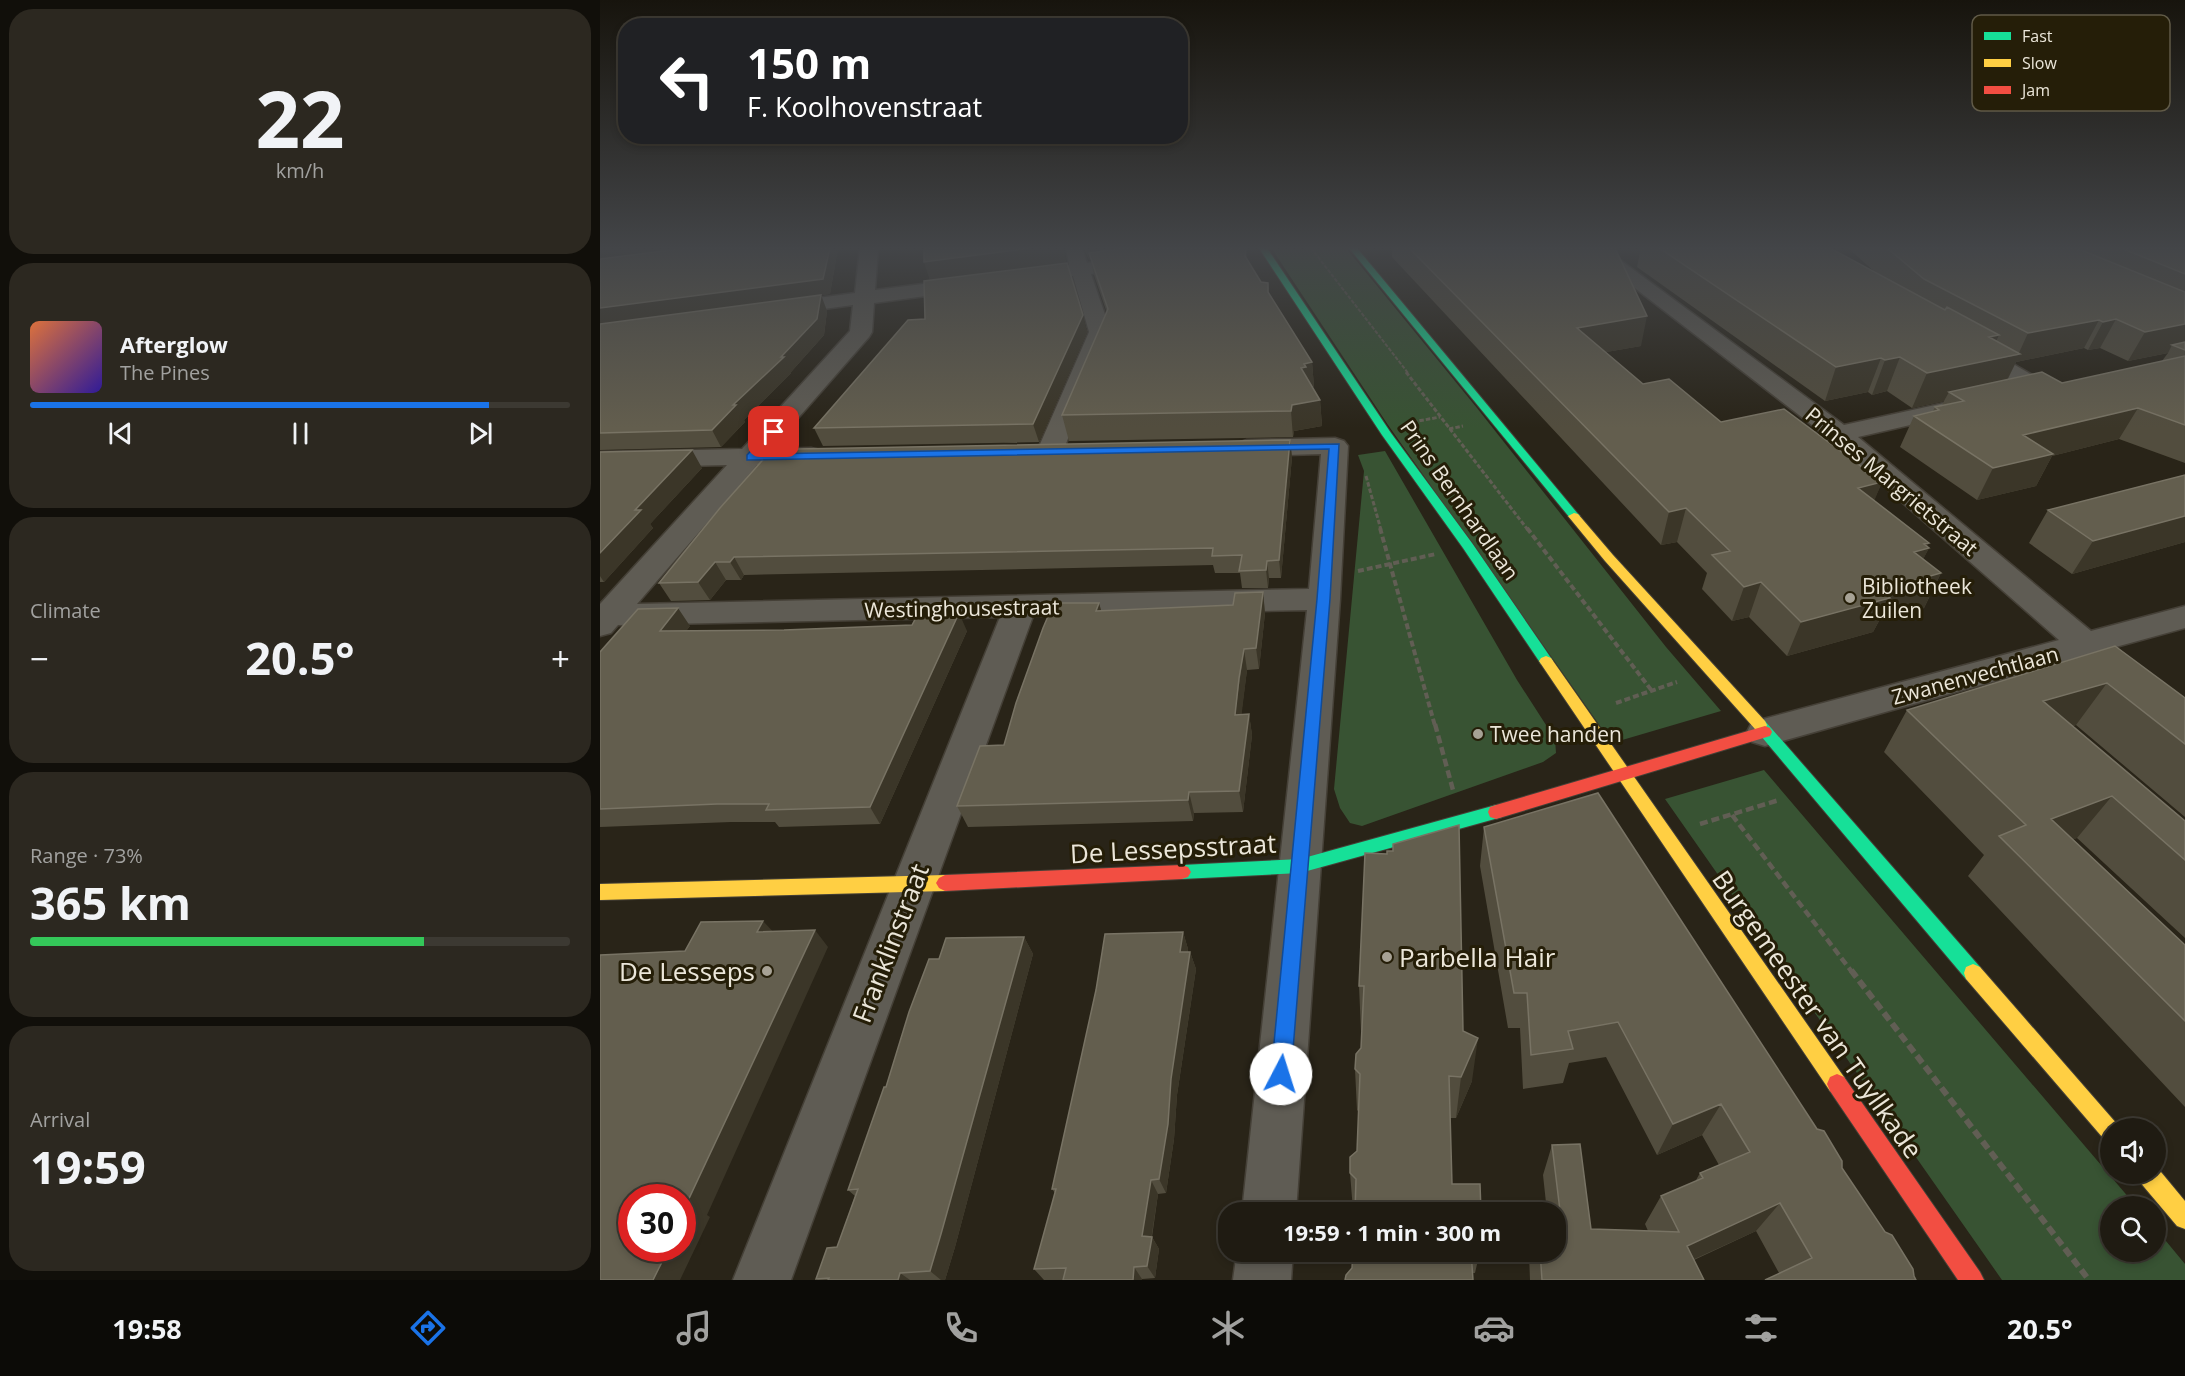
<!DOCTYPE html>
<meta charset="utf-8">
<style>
:root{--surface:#1f1b12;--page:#2c2820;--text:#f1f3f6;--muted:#a1a19f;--line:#3c3932;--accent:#1a73e8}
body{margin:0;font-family:"Open Sans",sans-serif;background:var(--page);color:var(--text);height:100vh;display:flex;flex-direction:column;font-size:22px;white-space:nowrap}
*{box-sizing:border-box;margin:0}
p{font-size:20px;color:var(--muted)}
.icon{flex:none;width:33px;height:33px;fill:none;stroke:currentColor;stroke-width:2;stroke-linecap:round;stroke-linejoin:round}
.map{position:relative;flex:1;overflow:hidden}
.side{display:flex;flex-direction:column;gap:9px;padding:9px;background:#110f0a;width:600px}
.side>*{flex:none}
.top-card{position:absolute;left:18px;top:18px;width:570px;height:126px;border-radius:24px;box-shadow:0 3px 9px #0003,0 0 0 2px var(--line);background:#202124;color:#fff;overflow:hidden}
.fabs{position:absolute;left:1500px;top:1118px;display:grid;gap:12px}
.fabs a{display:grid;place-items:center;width:66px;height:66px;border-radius:50%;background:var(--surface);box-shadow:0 3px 9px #0003,0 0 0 2px var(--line);font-size:30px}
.speed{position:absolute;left:18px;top:1184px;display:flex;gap:12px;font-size:30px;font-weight:700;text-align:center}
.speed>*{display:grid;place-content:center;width:78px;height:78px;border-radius:50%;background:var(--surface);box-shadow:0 3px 9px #0003,0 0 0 2px var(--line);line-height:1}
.speed .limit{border:9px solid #d22;background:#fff;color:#111}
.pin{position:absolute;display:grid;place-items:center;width:51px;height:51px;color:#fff;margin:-26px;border-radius:12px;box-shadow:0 3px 9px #0006}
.me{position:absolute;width:66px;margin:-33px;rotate:5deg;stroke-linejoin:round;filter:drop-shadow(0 0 4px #0008)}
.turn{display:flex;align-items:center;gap:21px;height:126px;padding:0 30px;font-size:27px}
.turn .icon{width:78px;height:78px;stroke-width:2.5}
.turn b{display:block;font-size:42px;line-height:51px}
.big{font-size:45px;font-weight:700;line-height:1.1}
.side .tile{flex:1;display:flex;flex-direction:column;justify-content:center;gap:9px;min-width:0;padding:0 21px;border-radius:24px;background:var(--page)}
.side .dial{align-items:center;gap:0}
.dial b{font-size:78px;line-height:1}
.song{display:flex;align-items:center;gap:18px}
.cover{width:72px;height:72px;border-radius:9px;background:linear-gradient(135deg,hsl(20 70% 55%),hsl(250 70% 35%))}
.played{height:6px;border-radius:3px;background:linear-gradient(90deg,var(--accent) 85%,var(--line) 85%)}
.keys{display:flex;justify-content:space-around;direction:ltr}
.heat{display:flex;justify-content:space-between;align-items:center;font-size:33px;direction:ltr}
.charge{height:9px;border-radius:4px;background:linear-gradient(90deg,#34c759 73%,var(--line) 0)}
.trip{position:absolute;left:618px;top:1202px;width:348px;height:60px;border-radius:24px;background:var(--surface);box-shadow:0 3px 9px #0003,0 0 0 2px var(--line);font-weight:700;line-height:60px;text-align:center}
.dock{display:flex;height:96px;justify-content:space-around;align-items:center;background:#0c0b07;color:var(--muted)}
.dock .icon{width:42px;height:42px}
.dock .on{color:var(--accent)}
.dock b{font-size:27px;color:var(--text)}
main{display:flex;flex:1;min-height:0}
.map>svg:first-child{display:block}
.green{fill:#385333}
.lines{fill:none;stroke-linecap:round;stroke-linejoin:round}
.street-casing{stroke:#454037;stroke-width:3}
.fast-casing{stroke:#454037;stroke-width:2}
.slow-casing{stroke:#454037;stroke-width:2}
.jam-casing{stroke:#454037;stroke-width:2}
.path-far4{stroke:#615e54;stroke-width:2;stroke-dasharray:4 1.5;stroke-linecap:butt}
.path-far3{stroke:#615e54;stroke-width:3;stroke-dasharray:4.5 2;stroke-linecap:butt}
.path-far2{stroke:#615e54;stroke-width:4;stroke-dasharray:6 3;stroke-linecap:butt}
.path-far1{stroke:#615e54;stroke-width:4.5;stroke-dasharray:8 4;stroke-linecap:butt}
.path{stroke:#615e54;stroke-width:6;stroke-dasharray:9 4.5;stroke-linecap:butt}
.street{fill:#5f5c54;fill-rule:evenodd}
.fast{fill:#16e098;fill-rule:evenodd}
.slow{fill:#ffcf43;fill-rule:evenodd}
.jam{fill:#f24e42;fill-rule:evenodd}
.wall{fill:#524d3e;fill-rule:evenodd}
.shaded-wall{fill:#3b3628}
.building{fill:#635e4e;stroke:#787364;stroke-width:1.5}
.route{fill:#1a73e8;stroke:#114b97;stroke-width:1.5}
.poi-dot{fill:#a7a295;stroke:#251e08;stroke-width:2}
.labels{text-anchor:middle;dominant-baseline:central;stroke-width:6;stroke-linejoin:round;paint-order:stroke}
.street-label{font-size:21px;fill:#ebe6d9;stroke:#251e08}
.poi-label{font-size:21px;fill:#ebe6d9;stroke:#251e08;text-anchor:start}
.near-street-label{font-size:26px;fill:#ebe6d9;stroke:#251e08}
.near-poi-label{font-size:26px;fill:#ebe6d9;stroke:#251e08;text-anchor:start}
.key{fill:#251e08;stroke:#605a47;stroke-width:1.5}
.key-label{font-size:16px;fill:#ebe6d9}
</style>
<main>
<section class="side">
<div class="tile dial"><b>22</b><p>km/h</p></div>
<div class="tile">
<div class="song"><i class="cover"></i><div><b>Afterglow</b><p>The Pines</p></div></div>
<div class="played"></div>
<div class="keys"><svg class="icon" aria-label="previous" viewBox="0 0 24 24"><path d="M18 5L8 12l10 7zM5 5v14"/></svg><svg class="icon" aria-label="pause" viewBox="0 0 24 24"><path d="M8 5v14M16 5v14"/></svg><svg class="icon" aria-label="next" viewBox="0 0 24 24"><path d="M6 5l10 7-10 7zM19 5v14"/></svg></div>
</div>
<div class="tile"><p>Climate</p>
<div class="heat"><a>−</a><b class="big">20.5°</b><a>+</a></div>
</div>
<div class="tile"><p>Range · 73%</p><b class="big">365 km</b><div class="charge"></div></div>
<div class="tile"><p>Arrival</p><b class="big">19:59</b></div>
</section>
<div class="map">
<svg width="1585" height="1280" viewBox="0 0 1585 1280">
<rect width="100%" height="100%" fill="#292418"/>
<path class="green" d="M746,248L877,408L1066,647L1121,711L1012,743L788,425L672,249Z
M785,451L917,680L955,739L956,753L943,762L762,826L750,823L740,808L734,789L764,471L758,455Z
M1164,770L1536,1206H1510V1251H1556V1229L1585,1264V1280H1402L1065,799Z"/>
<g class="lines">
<defs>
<path id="street" d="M260,248H278L275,290L370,278L377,280L380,284L377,288L370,290L274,303L272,332L269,337L171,449L211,448L220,450L224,456L220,462L211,464L157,465L37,604L709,589L721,454L647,456L638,453L634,448L638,443L647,440L735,438L744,441L748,446L740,599L696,1212H642L707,610L433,616L191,1280H133L400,617L18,625L11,633L0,636V604L127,465L0,468V452L142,449L250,331L253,305L180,315L173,313L170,309L173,305L180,303L255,293Z
M466,248H482L487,263L537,256L544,258L546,262L544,266L537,268L491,274L511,332L463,451L459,456L450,459L441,456L437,451L489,332L473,276L424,283L417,281L414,277L417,273L424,271L469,265Z
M983,248H1004L1244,425L1358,400L1367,402L1370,407L1367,412L1258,437L1491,631L1585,606V628L1512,648L1585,704V736L1572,733L1480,657L1165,746L1152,742L1147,732L1152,722L1459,640L1230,439Z
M1372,343L1380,345L1446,383L1450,388L1446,393L1438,395L1430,393L1364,355L1361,350L1364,345Z
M637,1251H693L691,1280H633Z"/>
<path id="fast" d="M659,248H667L791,433L872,543L951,658L953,661L951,664H941L863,548L782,435Z
M749,248H757L978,514L980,516L978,518H970Z
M1160,719L1165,721L1380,967L1382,973L1380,979L1373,982L1366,979L1155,729L1153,725L1155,721Z
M896,805L902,807L904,812L902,817L700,873L582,879L576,877L573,872L576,867L582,865L700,859Z"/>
<path id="slow" d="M974,513L978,514L1013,555L1165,721L1167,725L1165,729H1155L1005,561L968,516Z
M946,656L951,658L1244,1077L1247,1084L1244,1091L1237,1094L1230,1091L941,664L939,661L941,658Z
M345,875L351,878L354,883L351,888L345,891L0,900V884Z
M1373,964L1380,967L1517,1124L1519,1128H1510V1141L1503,1138L1366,979L1364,973L1366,967Z
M1556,1166L1585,1201V1229L1577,1226L1539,1181L1536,1173H1556Z"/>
<path id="jam" d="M1165,726L1170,728L1172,732L1170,736L896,819L890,817L888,812L890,807L896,805Z
M582,865L588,867L591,872L588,877L582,879L345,891L339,888L336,883L339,878L345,875Z
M1237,1074L1244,1077L1380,1272L1384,1280H1358L1230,1091L1227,1084L1230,1077Z"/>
</defs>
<use href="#street" class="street-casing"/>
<use href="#fast" class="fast-casing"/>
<use href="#slow" class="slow-casing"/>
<use href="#jam" class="jam-casing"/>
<path class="path-far4" d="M711,248L808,373"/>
<path class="path-far3" d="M806,372L928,530
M813,422L840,417
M849,429L863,426
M766,476L781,530"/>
<path class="path-far2" d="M780,528L835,726
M927,528L1052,691
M758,571L836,554
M1016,703L1077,682"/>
<path class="path-far1" d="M835,724L853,790
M1132,815L1252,972
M1100,824L1179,800"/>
<path class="path" d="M1251,970L1489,1280"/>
<use href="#street" class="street"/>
<use href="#fast" class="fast"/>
<use href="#slow" class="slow"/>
<use href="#jam" class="jam"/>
</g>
<path class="wall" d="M0,248H238L230,294L221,295L227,311L224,335L191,372V373L144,420L145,422L121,447L0,450V259L73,250L0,259Z
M324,248H464L466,263L487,332L439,442L223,446L214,428L325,319L330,280Z
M484,248L646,249L647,259L661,282L668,283L669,294L712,362L714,387H712L720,400L722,426L694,431L693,437L469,441L462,415L507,313L494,275L491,259L489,260Z
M792,248H1015L1041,346L1006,352L1043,384L1121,422L1282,482L1274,500L1329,548L1323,559L1341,573L1324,608L1279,621L1273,632L1187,656L1149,617L1132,621L1102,589L1107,573L1077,542L1061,545L792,257Z
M1041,248H1230L1276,273L1248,248H1585V463L1519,439L1452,456L1436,486L1377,500L1300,447L1314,416L1333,411L1335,407L1342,406L1344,401L1312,408L1287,391L1272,395L1268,392L1225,401L1037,267ZM1484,348L1488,350L1500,348L1528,361L1568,353L1562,361L1462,383L1408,379L1416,362Z
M690,440L692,457L681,578H669L668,588H642L640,573H615L613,565L144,575L141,580H126L110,600L71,601L59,583L120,508Z
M0,452L102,468L50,524L53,528L4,582H0Z
M1585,475V542L1472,574L1429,543L1448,510Z
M663,592L665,613L659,669L647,670L641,715L649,714L652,735L643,812L594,813L593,821L368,827L357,806L404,745L456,614L499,603L501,611L633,605Z
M90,626L86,631H367L280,824L179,827L175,822H131L0,827V652Z
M1515,646L1585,698V817L1476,725L1473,726L1585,821V938L1477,838L1473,839L1585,945V1107L1368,876L1384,855L1284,752L1307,710Z
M884,827L1242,1168L1285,1232L1179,1273L1156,1231L1094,1260L1104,1280H930L929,1254L930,1251H956V1212H947L943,1175L952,1145L991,1229L1048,1231L1045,1224L1061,1196L1095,1182L1100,1173L1119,1165L1102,1135L1057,1155L1006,1057L969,1063L963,1083L923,1089L920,1028H908L880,866Z
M765,853L863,1031L872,1081L856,1118H850L755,1211L753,1210L750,1173L757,1151L759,1112L757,1110L755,1069L761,1048L762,1031H761L759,986Z
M583,932L588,949V952H590L596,969L577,1095L574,1139L566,1193L558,1194L552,1237L559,1249L555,1278L542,1279V1280H444L434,1269L455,1193L452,1189Z
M424,937L433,954L355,1247L345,1280H218L216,1279L237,1247L255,1196L248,1190L286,1087L339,959Z
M753,1251H880L875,1273H872L752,1268Z"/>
<path class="shaded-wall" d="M0,248H88L0,259Z
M230,248H238L230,294L0,325V308Z
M431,248H464L466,263L330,281L324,262Z
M486,248H573L489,253L491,259L489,260Z
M221,295L227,311L224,335L191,372V373L144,420L145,422L121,447L112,430L133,405L181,357Z
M1585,313V348L1572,345L1568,353L1528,361L1545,332Z
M483,315L487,332L439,442L433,424Z
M1047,316L1041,346L973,358L977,328Z
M1516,319L1500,348L1488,350L1503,322Z
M1499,320L1484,348L1416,362L1403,388L1349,392L1344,401L1312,408L1327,373L1389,337L1399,335L1387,361L1418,355L1428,333Z
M1300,357L1287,391L1272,395L1285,360Z
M1281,358L1268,392L1225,401L1236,367Z
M712,362L714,387L707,388L701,368L704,364Z
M720,400L722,426L694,431L693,437L691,411L692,405Z
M1538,408L1519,439L1452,456L1436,486L1377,500L1393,468L1423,435Z
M690,440L692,457L681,578L679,560Z
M92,450L102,468L50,524L53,528L4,582L0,576V553L35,510Z
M1282,482L1268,516L1258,488Z
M1086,508L1077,542L1061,545L1069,512Z
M1585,516V542L1472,574L1493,541Z
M1329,543L1326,549L1329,548L1312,581L1341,573L1324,608L1279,621L1273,632L1187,656L1201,622L1281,590L1314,552L1324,544Z
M134,557L144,575L141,580L130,562Z
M667,561L669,578L668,588L666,570Z
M115,562L126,580L110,600L98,582Z
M1161,582L1149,617L1132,621L1144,587Z
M663,592L665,613L659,669L656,648Z
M499,603L505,624L496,611Z
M78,608L90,626L72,648L60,631Z
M359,613L367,631L280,824L270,807Z
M644,649L647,670L639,736L635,715Z
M1507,683L1476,725L1414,743L1443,701Z
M649,714L652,735L643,812L639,791Z
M589,792L594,813L593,821L588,800Z
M1512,796L1477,838L1422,859L1451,819Z
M163,921L178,937L157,932Z
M215,930L228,947L107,1215L110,1217L80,1280H53L69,1248H82V1220L86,1205Z
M583,932L588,949L585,970L580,952Z
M424,937L433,954L355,1247L345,1280H341L330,1271Z
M590,952L596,969L577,1095L574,1139L566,1193L559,1179L571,1079Z
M878,1038L872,1081L856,1118L861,1077Z
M1121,1104L1102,1135L1057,1155L1073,1124Z
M551,1180L558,1194L551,1240L552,1237L559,1249L555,1278L547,1266L542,1236Z
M1180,1203L1156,1231L1068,1271L1087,1246Z
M534,1267L542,1279V1280H533Z
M300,1273L310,1280H298Z"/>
<path class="building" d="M87,248H230L223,279L0,308V259Z
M324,248H431L324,262Z
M524,248L646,249L645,256L661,282L668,283V292L712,362L704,364L706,367L701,368L720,400L692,405L691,411L462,415L508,309L489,253Z
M809,248H1015L1047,316L977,328L1043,384L1069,379L1121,422L1184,409L1282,482L1258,488L1329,543L1324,544L1329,548L1314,552L1341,573L1281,590L1290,598L1201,622L1161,582L1144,587L1112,555L1130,551L1086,508L1069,512Z
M1059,248H1230L1345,310L1347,307L1399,335L1389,337L1420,354L1327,373L1300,357L1285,360L1281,358L1236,367Z
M1287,248H1476L1585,292V324L1545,332L1516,319L1503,322L1499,320L1428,333L1324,279Z
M1521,248H1585V274Z
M467,263L483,315L433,424L214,428L308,320L325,319L324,281Z
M221,295L217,319L181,357H184L133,405H136L112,430L0,433V324Z
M1585,342V350L1572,345Z
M1585,356V425L1538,408L1423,435L1453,454L1393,468L1314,416L1339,410L1335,407L1364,401L1349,392L1442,372L1462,383Z
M690,440L679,560L667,561L666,570L639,571L642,555L612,556L613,548L134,557L130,562H115L98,582L59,583L120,508L168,454L172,453H194L197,449Z
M92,450L35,510H41L0,553V452Z
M1585,475V516L1493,541L1448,510Z
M663,592L656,648L644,649L639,678L635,715L649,714L639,791L589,792L588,800L357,806L380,746L404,745L416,703L443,628L449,614H456L460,603H499L496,611L633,605L635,593Z
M78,608L60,631L184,630L312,625L318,614L359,613L270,807L166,810L169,804H117L0,809V652L38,609Z
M1515,646L1585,698V744L1507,683L1443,701L1585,821V860L1512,796L1451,819L1585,945V1021L1399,836L1426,825L1307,710Z
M998,793L1217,1129L1224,1131L1242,1161V1168L1285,1232L1292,1235L1313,1269L1314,1276L1316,1280H1165L1212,1258L1180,1203L1087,1246L1104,1280H942L940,1251H956V1227H962L952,1145L980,1144L991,1229L1023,1230L1079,1232L1061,1196L1103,1178L1100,1173L1150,1152L1121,1104L1073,1124L1018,1022L968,1031L973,1049L931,1055L927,993H914L884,827Z
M859,825L863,1031L878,1038L861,1077L849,1076L852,1184H880L881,1212H755L756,1179L750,1173V1157L757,1151L760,1074L755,1069L756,1054L761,1048L764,986H759L765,853L787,854V851H793V844Z
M163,921L157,932L215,930L86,1205L90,1204L82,1220V1197H32V1248H69L53,1280H0V955L85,951L101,922Z
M583,932L580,952H590L571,1079L568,1124L559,1179L551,1180L542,1236L552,1237L547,1266L534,1267L533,1280H463L466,1268L434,1269L456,1189H452L496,990L505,934Z
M424,937L341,1234L330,1271L300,1273L298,1280H228L229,1278L216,1279L227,1248L237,1247L258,1189L248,1190L284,1087H286L309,1012L329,959H339L346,938Z
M753,1251H871L873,1280H745L746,1275L752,1268Z"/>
<linearGradient id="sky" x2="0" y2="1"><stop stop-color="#17140d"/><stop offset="0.58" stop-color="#434548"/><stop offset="1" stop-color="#434548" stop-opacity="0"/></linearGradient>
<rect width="1585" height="428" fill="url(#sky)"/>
<path class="route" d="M174,429L179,432L160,454L739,444L730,599L691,1074L688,1081L681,1084L674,1081L671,1074L717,599L729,449L147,460V455L170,430Z"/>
<g class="poi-dot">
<circle cx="1250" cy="598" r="6"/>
<circle cx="878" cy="734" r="6"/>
<circle cx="787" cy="957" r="6"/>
<circle cx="167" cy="971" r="6"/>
</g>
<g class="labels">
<g class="street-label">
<text transform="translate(1292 481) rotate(40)">Prinses Margrietstraat</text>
<text transform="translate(860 500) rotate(55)">Prins Bernhardlaan</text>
<text transform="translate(362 608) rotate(-1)">Westinghousestraat</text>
<text transform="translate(1375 675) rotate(-15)">Zwanenvechtlaan</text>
</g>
<g class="poi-label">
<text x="1262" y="586">Bibliotheek<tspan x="1262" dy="24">Zuilen</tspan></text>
<text x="890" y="734">Twee handen</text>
</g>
<g class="near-street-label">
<text transform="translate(573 848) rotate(-3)">De Lessepsstraat</text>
<text transform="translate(290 943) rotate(-69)">Franklinstraat</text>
<text transform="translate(1218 1014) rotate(55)">Burgemeester van Tuyllkade</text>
</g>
<g class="near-poi-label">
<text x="799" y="957">Parbella Hair</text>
<text x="155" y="971" text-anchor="end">De Lesseps</text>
</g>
</g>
<rect x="1372" y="15" width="198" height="96" rx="9" class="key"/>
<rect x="1384" y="32" width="27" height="8" fill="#16e098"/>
<rect x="1384" y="59" width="27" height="8" fill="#ffcf43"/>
<rect x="1384" y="86" width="27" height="8" fill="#f24e42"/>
<g class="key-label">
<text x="1422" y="42">Fast</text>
<text x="1422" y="69">Slow</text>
<text x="1422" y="96">Jam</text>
</g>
</svg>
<div class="fabs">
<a><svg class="icon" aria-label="sound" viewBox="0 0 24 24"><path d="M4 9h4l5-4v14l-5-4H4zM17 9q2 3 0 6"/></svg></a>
<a><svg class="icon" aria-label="search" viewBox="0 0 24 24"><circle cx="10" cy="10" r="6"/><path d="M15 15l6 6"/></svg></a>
</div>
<div class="speed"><div class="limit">30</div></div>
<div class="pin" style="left:174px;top:432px;background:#d93025"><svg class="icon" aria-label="arrive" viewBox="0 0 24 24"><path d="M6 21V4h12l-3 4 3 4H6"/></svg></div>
<svg class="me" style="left:681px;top:1074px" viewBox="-20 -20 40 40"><circle r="19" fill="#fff"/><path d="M0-13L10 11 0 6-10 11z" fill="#1a73e8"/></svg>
<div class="trip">19:59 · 1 min · 300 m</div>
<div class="top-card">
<div class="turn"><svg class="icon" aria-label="left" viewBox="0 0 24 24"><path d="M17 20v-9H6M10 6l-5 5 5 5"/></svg><div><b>150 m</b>F. Koolhovenstraat</div></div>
</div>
</div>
</main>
<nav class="dock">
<b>19:58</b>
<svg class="icon on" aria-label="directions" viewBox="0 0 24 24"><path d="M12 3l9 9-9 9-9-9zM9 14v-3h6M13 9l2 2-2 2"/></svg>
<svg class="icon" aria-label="music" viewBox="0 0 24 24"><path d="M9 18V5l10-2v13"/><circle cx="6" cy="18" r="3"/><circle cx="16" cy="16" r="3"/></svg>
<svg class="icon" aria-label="phone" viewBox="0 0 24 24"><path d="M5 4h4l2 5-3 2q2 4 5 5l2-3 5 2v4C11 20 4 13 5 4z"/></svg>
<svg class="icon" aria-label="climate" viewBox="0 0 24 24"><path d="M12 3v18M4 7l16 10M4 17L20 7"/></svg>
<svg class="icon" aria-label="car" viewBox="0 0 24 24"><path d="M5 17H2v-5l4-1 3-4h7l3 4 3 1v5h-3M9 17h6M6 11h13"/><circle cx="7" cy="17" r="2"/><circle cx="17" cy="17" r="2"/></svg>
<svg class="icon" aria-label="filters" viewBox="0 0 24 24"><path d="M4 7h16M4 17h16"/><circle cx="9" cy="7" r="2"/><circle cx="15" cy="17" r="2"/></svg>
<b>20.5°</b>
</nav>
